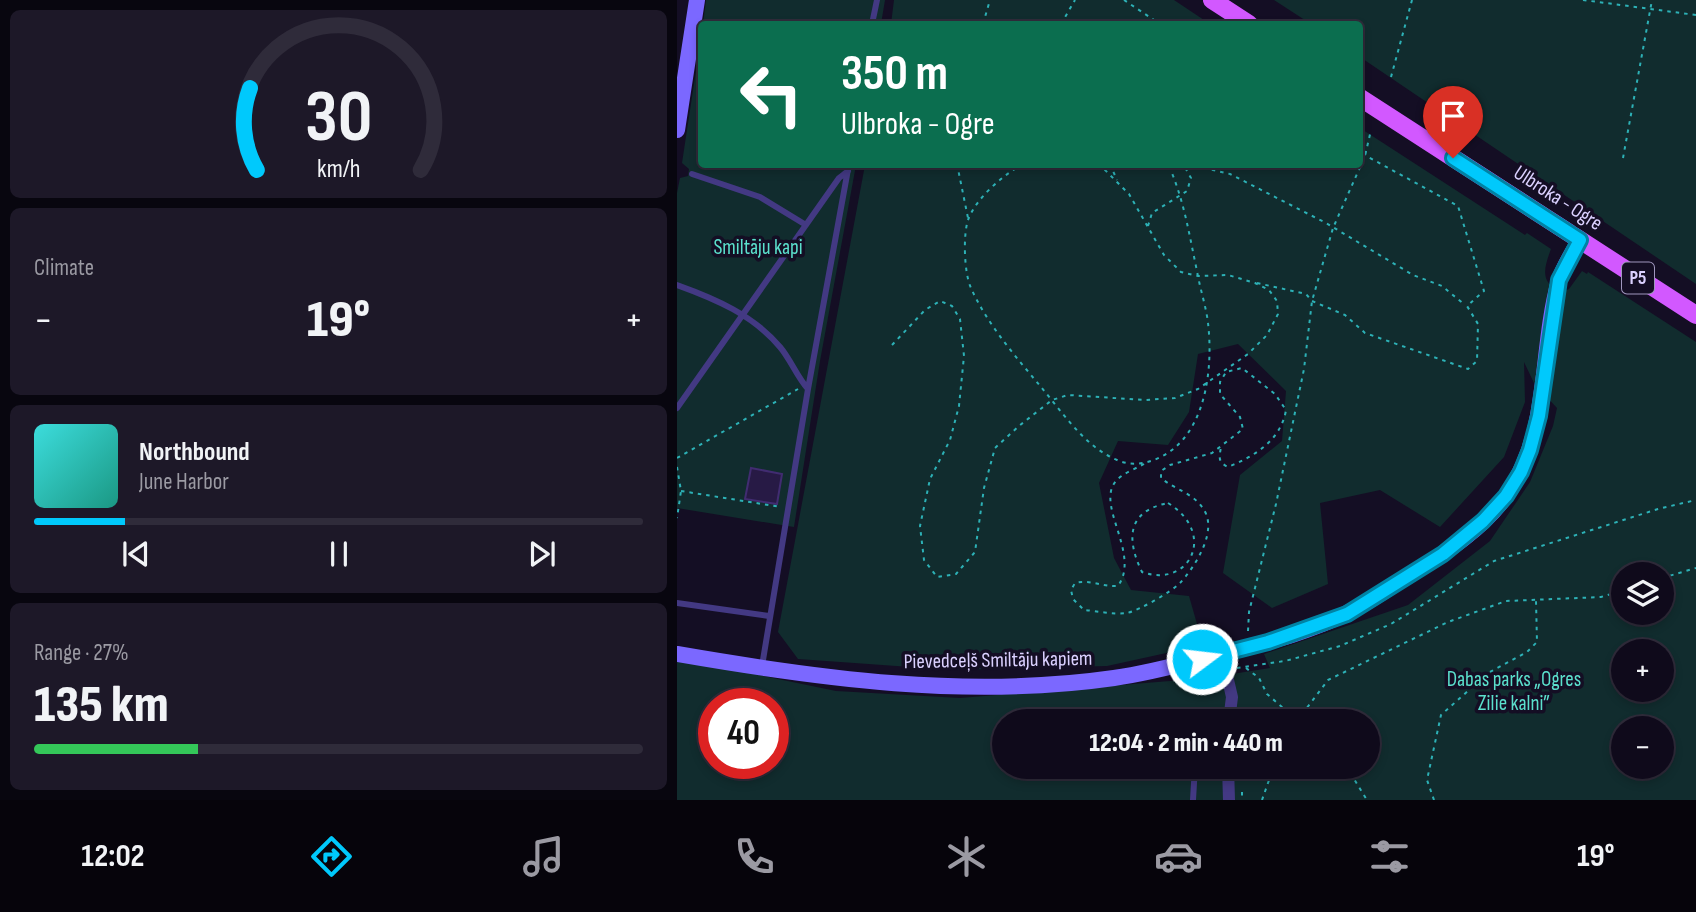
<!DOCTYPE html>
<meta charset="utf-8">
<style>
:root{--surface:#0f0a1b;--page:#1d1828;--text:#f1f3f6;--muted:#9b9aa3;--line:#2f2b3a;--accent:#00c9fc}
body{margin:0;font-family:"Sofia Sans Condensed",sans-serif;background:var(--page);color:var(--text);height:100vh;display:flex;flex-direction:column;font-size:26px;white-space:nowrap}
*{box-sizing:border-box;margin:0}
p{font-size:23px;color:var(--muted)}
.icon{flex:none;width:38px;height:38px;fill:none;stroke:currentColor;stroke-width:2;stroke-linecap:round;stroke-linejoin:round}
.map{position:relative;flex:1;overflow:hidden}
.drawer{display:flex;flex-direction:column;gap:10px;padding:10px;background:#08060f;width:677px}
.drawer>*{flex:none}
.top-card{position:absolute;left:21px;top:21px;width:665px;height:147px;border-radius:7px;box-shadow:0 4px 10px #0003,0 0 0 2px var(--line);background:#0b6e4f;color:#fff;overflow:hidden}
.buttons{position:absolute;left:934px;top:562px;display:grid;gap:14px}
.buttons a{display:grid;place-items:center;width:63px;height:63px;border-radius:50%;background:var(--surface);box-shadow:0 4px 10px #0003,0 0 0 2px var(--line);font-size:35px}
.speed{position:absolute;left:21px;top:688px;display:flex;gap:14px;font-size:35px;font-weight:700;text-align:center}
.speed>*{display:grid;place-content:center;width:91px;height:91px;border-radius:50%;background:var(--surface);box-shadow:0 4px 10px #0003,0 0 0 2px var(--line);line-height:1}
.speed .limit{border:10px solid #d22;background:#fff;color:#111}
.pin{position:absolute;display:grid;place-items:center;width:60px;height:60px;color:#fff;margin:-72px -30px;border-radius:50% 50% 50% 0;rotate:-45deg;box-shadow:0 0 7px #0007}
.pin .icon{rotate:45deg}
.me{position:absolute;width:77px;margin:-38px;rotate:75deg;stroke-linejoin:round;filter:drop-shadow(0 0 5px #0008)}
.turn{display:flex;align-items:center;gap:24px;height:147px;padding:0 28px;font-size:32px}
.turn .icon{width:91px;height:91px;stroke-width:2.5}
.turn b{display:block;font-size:49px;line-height:60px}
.big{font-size:52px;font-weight:800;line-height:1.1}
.drawer .widget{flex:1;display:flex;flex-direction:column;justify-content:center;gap:10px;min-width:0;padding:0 24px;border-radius:10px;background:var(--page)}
.drawer .dial{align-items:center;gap:0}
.dial svg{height:182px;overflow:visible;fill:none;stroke:var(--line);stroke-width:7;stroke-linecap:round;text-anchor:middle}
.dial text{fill:var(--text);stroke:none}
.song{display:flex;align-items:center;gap:21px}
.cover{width:84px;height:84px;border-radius:10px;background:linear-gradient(135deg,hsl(180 70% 55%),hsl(170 70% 35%))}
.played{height:7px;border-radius:4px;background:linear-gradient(90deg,var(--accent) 15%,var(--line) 15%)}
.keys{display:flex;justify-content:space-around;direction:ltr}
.heat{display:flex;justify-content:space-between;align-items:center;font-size:38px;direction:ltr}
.charge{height:10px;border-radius:5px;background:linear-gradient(90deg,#34c759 27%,var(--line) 0)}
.trip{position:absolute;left:315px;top:709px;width:388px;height:70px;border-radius:35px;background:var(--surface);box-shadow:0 4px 10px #0003,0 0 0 2px var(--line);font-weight:800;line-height:70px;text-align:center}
.dock{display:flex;height:112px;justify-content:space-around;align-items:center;background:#06040b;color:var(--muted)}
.dock .icon{width:49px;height:49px}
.dock .current{color:var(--accent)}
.dock b{font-size:32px;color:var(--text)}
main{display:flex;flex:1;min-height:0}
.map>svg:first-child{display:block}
.green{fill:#112c2e;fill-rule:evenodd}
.building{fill:#271a45;stroke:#412c71;stroke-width:2}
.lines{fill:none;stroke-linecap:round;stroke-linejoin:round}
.path{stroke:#2db1b6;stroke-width:2;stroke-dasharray:3.5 5;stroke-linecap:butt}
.lane{stroke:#433983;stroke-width:6}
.street{stroke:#433983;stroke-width:12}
.secondary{stroke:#7b68ff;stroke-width:16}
.primary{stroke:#d258ff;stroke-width:18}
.route-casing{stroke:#0083a4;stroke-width:18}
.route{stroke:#00c9fc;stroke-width:12}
.labels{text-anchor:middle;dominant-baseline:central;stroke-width:7;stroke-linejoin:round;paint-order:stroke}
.shield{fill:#140e24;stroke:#9f96bd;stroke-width:2}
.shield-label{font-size:19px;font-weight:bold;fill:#dbd1ff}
.street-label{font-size:21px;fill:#dbd1ff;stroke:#140e24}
.park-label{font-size:21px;fill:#5be0cd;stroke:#140e24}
</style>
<main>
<section class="drawer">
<div class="widget dial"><svg viewBox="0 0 100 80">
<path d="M14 69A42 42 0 1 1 86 69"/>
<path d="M14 69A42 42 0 0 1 11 33" stroke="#00c9fc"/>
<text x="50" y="56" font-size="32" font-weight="700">30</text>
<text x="50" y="72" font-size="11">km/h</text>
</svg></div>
<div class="widget"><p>Climate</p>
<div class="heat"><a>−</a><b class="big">19°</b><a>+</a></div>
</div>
<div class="widget">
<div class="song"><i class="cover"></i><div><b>Northbound</b><p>June Harbor</p></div></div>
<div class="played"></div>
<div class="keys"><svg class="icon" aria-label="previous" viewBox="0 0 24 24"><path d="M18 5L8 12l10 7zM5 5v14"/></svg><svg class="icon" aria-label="pause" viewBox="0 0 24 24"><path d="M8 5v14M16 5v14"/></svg><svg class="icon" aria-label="next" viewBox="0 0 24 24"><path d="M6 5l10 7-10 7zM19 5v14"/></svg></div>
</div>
<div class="widget"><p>Range · 27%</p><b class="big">135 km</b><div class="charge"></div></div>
</section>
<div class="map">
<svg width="1019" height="800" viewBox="0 0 1019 800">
<rect width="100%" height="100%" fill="#140e24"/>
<path class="green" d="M29,0H208L204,24H26Z
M217,0H497L533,24H214Z
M597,0H1019V284L683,57L682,24H634Z
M24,63V164L179,165L143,361L117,527L0,508V193L3,178L11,176L12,169L5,163L20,64Z
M683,128L848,235L850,233L874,249C867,268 862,283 885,292L892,289L905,271L910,274L911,272L1019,342V800H0V658L159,691L283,698L530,678L593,668L587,654L731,605L813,541L853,482L876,426L880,408L857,383L847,362L848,402L827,457L763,527L703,490L643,503L651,584L595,608L546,573L563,475L605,441L609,391L561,344L521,354L512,412L491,445L441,441L422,483L437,558L454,590L512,596L526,645L430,666L276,670L121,659L101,632L188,165L682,164ZM947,574H985V612H947ZM947,651H985V690H947ZM37,704H96V763H37ZM327,721H691V766H327ZM947,728H985V766H947Z"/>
<path class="building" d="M74,468L105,474L100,504L68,499Z"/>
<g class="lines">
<path class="path" d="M447,0L483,24
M906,0L1019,15
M306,24L313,0
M384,24L398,0
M714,77L735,0
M946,158L975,0
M280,164L291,218
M346,164C326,175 299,198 291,220C286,235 287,273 294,288C310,324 339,357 364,387C386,413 408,447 440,460C458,468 479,462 495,450C530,423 536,365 531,323C529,306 523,289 520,271C512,234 507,199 491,164
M433,164L440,180
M510,164L553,174L649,223L736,275L765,286L788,305
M471,226L475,213L510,191L514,178L506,164
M580,283L629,294L635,301L668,315L688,333L791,369L800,361L801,324L790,306L807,291L781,206L682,152
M215,345L248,310L263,301L275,306L283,319L287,356L282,406L273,440L253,479L243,526L247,560L260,577L279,574L298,552L307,488L318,448L342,426L375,400L391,395L468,400L498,398L521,389L571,354L590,335L601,314L600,301L592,290L578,283L551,275L521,276L504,272L487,255L452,194L427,169L418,164
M0,458L121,389
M467,464C458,469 446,473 439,481C418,505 464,554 441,586C425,587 413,579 398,583L394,590L396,599L407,610C420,611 437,615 450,613C463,610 494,592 503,583C517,568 541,532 527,510C517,493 498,490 484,478V471L493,465L535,453L566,429L563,417L543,394V382L549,372L565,368L598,394L609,410C604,440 578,456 551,467C541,462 542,458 544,447
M0,467L4,491L0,518
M4,491L104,507
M491,503C541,534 512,589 465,572C449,539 450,511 491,503Z
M985,578L1019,568
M571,631L572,612L599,504L627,369L635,301L656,228L688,156L694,130
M560,668L608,661L663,646L714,624L817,561L981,509L1019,500
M569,668L582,678L590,694L620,720
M620,721L651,680L771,622L829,601L924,597L947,590
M669,766L690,800
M565,792V800
M585,800L597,766
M757,800L750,780L764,715L811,673L850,652L860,642L859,601"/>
<path class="lane" d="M195,24L200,0
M15,174L83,197L129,225
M0,285C39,299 76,315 103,347C114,360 120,377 131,389L85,666
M131,389L172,164
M0,408L162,178L171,171
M0,603L92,616
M516,800L518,766"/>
<path class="street" d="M545,654L555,697L552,721
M551,766L552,800"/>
<path class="secondary" d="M0,130L20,0
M0,654C144,679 291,699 437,678C473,673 509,663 544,654C586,643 631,633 670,613C691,603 710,589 730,577C766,554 807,529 831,493C874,430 862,352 882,281C886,267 895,253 903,240"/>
<path class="primary" d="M535,0L572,24
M682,97L1019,315"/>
</g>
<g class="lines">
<defs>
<path id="route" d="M525,659L591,642L670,614L766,554L806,521L829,496L844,472L853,450L862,416L882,280L903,240L776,158"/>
</defs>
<use href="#route" class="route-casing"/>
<use href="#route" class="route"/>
</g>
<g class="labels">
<rect class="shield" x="945" y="262.5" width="32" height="31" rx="5"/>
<g class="shield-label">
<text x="961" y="278">P5</text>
</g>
<g class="street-label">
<text transform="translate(881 198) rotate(33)">Ulbroka - Ogre</text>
<text transform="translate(321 660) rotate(-1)">Pievedceļš Smiltāju kapiem</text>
</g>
<g class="park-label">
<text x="81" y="247">Smiltāju kapi</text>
<text x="837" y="679">Dabas parks „Ogres<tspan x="837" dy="24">Zilie kalni”</tspan></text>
</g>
</g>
</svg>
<div class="buttons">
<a><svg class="icon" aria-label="layers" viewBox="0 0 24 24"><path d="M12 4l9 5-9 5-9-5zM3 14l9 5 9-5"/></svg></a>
<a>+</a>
<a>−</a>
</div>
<div class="speed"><div class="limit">40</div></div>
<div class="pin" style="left:776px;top:158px;background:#d93025"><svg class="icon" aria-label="arrive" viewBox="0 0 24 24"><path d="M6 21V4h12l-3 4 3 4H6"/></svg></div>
<svg class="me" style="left:525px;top:659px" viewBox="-20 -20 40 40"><circle r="17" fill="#00c9fc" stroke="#fff" stroke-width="3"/><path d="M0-11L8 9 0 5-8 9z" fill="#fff"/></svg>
<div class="trip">12:04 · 2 min · 440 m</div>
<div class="top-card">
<div class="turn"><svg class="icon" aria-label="left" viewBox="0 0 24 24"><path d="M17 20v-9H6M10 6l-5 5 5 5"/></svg><div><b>350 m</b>Ulbroka - Ogre</div></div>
</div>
</div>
</main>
<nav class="dock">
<b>12:02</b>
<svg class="icon current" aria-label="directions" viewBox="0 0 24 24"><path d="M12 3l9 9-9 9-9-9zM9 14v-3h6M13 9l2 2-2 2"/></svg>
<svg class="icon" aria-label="music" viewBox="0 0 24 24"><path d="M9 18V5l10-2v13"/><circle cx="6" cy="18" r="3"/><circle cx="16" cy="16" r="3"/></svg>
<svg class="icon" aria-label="phone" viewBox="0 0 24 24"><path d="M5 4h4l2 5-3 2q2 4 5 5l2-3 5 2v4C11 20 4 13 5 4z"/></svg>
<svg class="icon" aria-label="climate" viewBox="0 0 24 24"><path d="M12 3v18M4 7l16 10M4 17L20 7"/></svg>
<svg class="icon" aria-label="car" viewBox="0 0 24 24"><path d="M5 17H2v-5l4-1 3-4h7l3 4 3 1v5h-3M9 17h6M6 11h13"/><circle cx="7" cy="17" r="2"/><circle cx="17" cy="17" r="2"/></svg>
<svg class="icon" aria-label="filters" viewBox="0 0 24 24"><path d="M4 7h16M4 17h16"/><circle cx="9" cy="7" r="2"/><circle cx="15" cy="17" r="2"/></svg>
<b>19°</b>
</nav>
